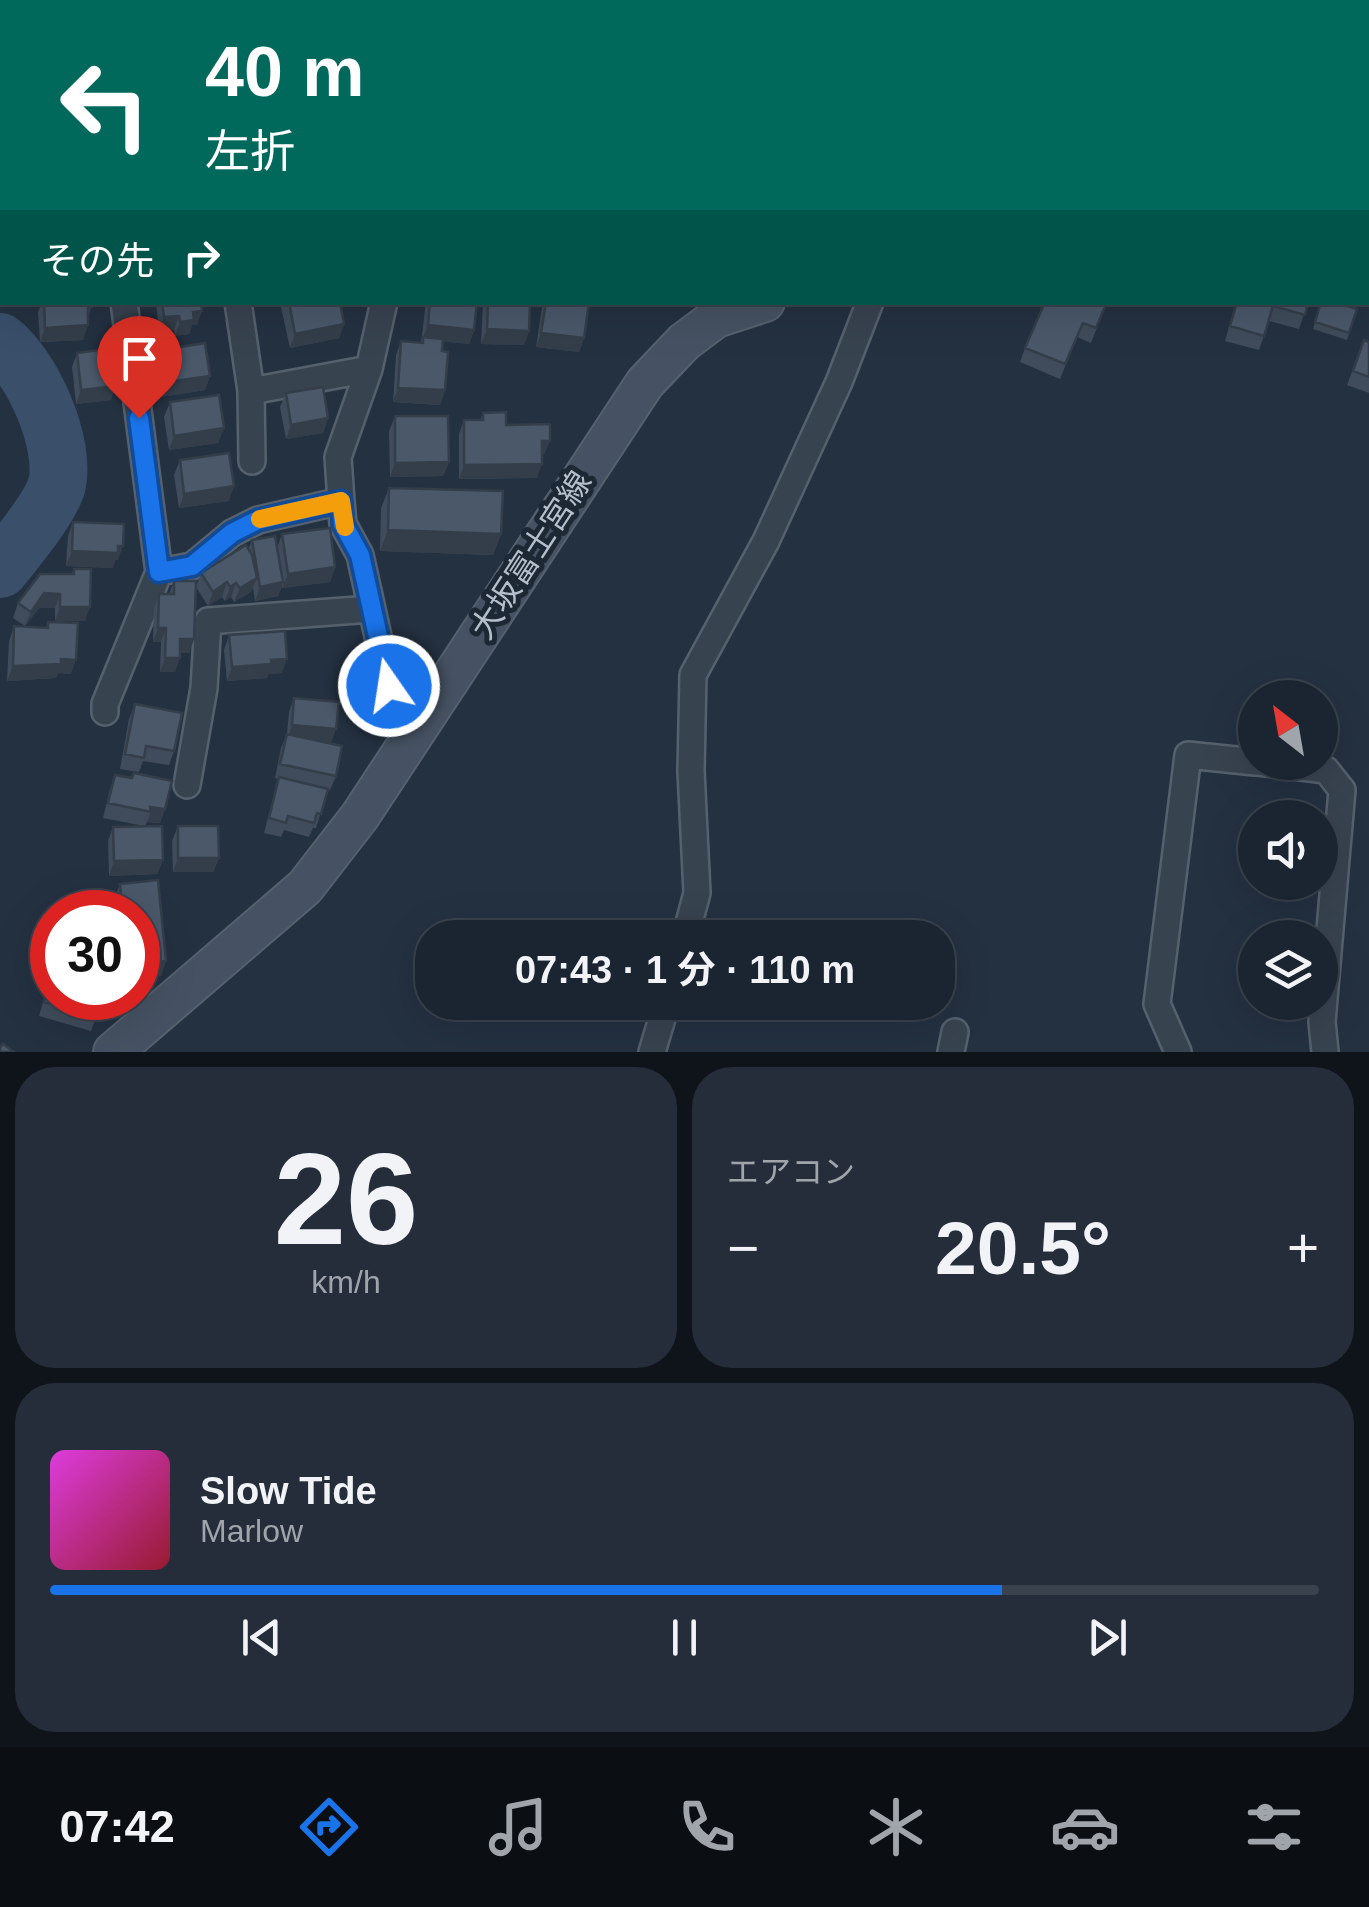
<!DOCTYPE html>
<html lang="ja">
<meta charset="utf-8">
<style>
:root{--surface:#1b2531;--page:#242d39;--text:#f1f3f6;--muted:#a0a5ab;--line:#39424d;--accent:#1a73e8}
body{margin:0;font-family:Helvetica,"Noto Sans JP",sans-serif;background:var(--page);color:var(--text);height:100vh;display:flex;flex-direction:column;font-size:38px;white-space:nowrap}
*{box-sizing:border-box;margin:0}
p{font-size:32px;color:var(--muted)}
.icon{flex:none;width:55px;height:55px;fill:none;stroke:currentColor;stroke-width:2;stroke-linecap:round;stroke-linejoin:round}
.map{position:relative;height:1052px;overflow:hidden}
.details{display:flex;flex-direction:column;gap:15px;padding:15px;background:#0f141b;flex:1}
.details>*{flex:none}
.guide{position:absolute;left:0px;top:0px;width:1370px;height:305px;box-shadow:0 10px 40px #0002,0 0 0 2px var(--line);background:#00695c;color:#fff;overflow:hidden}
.needle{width:65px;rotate:329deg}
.fabs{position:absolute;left:1238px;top:680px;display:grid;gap:20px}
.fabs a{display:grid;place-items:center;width:100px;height:100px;border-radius:50%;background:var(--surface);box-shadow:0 10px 40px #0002,0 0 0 2px var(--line);font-size:50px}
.speed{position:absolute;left:30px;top:890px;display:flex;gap:20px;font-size:50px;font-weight:700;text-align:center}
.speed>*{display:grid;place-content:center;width:130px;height:130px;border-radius:50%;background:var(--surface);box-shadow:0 10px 40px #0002,0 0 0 2px var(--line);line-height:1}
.speed .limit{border:15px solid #d22;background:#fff;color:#111}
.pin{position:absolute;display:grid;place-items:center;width:85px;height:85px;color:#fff;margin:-102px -42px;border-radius:50% 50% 50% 0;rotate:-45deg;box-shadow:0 0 10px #0007}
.pin .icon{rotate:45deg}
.me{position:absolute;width:110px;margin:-55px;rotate:347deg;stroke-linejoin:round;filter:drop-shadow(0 0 8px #0008)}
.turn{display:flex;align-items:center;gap:35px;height:210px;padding:0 40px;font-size:45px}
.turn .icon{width:130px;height:130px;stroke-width:2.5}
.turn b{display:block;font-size:70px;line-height:85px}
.then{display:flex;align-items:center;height:95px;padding:0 40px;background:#0003;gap:20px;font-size:38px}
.big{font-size:75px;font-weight:700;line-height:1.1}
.details .tile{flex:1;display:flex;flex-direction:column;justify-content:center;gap:15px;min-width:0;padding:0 35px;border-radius:40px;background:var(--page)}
.details .dial{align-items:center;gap:0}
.dial b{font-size:130px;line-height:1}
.song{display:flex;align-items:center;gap:30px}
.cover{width:120px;height:120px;border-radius:15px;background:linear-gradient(135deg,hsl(300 70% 55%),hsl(350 70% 35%))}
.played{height:10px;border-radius:5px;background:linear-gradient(90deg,var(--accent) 75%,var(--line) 75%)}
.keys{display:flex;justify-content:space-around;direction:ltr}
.heat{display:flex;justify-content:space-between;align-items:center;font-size:55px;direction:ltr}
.details .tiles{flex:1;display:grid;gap:15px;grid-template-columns:1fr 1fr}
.tile:last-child{grid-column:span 2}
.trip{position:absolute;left:415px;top:920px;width:540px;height:100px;border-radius:40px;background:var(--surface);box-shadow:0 10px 40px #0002,0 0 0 2px var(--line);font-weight:700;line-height:100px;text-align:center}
.tab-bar{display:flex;height:160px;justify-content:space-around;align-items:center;background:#0b0f14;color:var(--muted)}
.tab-bar .icon{width:70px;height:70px}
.tab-bar .current{color:var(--accent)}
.tab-bar b{font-size:45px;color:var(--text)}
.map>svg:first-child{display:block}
.green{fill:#263f42}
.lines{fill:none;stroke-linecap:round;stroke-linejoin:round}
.river{stroke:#394f6a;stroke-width:58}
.street-casing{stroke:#56616e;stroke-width:30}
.secondary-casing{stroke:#56616e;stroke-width:42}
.street{stroke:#384350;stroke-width:25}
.secondary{stroke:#465263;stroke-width:38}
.wall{fill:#404c5b}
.shaded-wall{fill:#343e4a}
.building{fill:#4a586a;stroke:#343e4a;stroke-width:2.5}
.route-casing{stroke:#114b97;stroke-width:25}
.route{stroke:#1a73e8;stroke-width:18}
.slow{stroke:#f59e0b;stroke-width:18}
.labels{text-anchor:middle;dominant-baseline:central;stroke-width:10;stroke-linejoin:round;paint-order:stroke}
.street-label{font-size:32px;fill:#b5becb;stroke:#1d2835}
</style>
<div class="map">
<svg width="1369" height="1052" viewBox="0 0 1369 1052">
<rect width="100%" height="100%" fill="#243141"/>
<path class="green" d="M321,0H523L524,2H322Z"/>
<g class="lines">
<path class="river" d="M0,342C32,367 66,442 57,484C54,503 14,552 0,569"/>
<defs>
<path id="street" d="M69,0V2
M778,2V0
M0,78H2
M1368,98H1369
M124,302L159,572
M238,302L251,391L252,461
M251,391L369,369
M341,501L343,524L360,555L389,686L431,710
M105,712V704L159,572L192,566L232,533L258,520L341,501L338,457L369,369L384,302
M1258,762L1326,770L1342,790L1322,1022L1325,1052
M187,785L204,688L208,621L371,609
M685,938L697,893L691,771L693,675L766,541L839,382L870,302
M652,1052L667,1002
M951,1052L955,1032
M1178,1052L1157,1004L1188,755L1255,762"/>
<path id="secondary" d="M1151,2L1153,0
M113,1052L305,887L360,816L645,383L684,342L716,318L765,302"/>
</defs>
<use href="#street" class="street-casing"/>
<use href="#secondary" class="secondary-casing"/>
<use href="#street" class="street"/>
<use href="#secondary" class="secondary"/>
</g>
<path class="wall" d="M42,302H92L83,340L40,342L38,312Z
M156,302H201L197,325H192L189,334L175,336L174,330L159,331Z
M283,302H289L344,324L339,338L290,348L281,307Z
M426,302H477L474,330L469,344L443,341L445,390L440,405L393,402L396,355L401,341L421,343Z
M483,302H530L529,331L524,345L481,344Z
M543,302H589L584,338L579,352L536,347Z
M1107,302L1091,343L1077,337L1060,379L1020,362L1025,348Z
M1236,302H1308L1299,329L1269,321L1259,350L1225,341Z
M1321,302L1357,309L1347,340L1313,329Z
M1364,340L1369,342V393L1347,385Z
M162,350L210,376L205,390L161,397L157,364Z
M77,353L111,400L76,404L72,367Z
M286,393L328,418L323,433L286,439L280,407Z
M170,402L224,428L218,443L169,450L164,417Z
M483,413L506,425L544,455H542L537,478L459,479V434L464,420H480Z
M395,416L449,462L443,476L390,477L389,431Z
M180,460L229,501L179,508L174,475Z
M389,488L501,534L493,555L380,551L381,508Z
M73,522L118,560H115L113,568L66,566L68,536Z
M282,534L335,567L330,582L282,588V586L278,596L255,601L253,588L251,592L234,602L231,597L225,601L222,597L208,606L196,587L201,573L248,550L252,540L277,548Z
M74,569L85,621H55V608H39L25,626L13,618L18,603L72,574Z
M174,581L194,639L189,653H180L175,672H160L161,642H153L154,608L159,594H169Z
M48,622L71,674L58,673L56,678L7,681L9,641L14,626L46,628Z
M229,635L282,673L268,674L267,678L227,681L224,650Z
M294,698L331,743L336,776L330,790L328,789L316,828H313L309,837L284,830L281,837L264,833L278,779L275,778L281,748L287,734L289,712Z
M135,704L174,751L169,765L143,761L139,772L120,769L129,719Z
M115,775L165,809L160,823L147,822L145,826L163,860L157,874L109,876L108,841L113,827L144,826L103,818L110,789Z
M178,826L219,858L213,872H173L172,841Z
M158,880L166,961L161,976L150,977L145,990H138V912H116L114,899L120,884Z
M52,972L96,1017L91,1031L39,1016Z"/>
<path class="shaded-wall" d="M0,192H2V205L0,206Z
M202,311L197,325H192L189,334L175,336L180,322L193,312Z
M179,316L174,330L159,331L164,317Z
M344,324L339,338L290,348L295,334Z
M88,325L83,340L40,342L45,328Z
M428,325L474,330L469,344L422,340Z
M487,329L529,331L524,345L481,344Z
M541,333L584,338L579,352L536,347Z
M210,376L205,390L161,397L167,382Z
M116,386L111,400L76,404L81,390Z
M398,388L445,390L440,405L393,402Z
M328,418L323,433L286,439L291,425Z
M224,428L218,443L169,450L174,436Z
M542,441H550L544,455H536Z
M449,462L443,476L390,477L395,463Z
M542,464L537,478L459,479L464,465Z
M234,486L229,501L179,508L184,494Z
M388,530L501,534L493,555L380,551Z
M118,546H123L118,560H115L113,568L66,566L72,551Z
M335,567L330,582L282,588L288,574Z
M257,578L251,592L234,602L240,588Z
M227,582L222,597L208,606L213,592Z
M283,582L278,596L255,601L260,587Z
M236,583L231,597L225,601L230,587Z
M44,593L60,594L55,608H39L25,626L31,612Z
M60,607H90L85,621H55Z
M158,628H166L161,642H153Z
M180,639H194L189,653H175Z
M165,658H180L175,672H160Z
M61,659L76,660L71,674L58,673L56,678L7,681L13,666Z
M287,659L282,673L268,674L267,678L227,681L232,667Z
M292,725L336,729L331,743L287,740Z
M150,807L165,809L160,823L147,822L151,812Z
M178,858H219L213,872H173Z
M163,860L157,874L109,876L114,861Z
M166,961L161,976L150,977L145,990H138V977L149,963Z"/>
<path class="building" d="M9,0H42V2H9Z
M540,0H582V2H539Z
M593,0H628V2H593Z
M647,0H686V2H646Z
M705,0H757L756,2H704Z
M821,0H868L869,2H821Z
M0,152H2V192H0Z
M44,302H92V307L88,308V325L45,328Z
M162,302H201L202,311L193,312L194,320L180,322L179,316L164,317Z
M289,302H340L344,324L295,334Z
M430,302H477L474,330L428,325Z
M488,302H530L529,331L487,329Z
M546,302H589L584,338L541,333Z
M1045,302H1107L1096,328L1083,323L1065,364L1025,348Z
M1237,302H1308L1305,315L1273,306L1264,336L1230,326Z
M1321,302H1334L1357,309L1349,333L1315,322Z
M423,337L443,339L442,351L448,352L445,390L398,388L401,341L423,343Z
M1364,340L1369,342V377L1353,371Z
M205,343L210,376L167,382L162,350Z
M112,348L116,386L81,390L77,353Z
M323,387L328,418L291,425L286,393Z
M219,395L224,428L174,436L170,402Z
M506,412V425L550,424V441H542V464L464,465V420H483V413Z
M395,416H448L449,462L395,463Z
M229,453L234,486L184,494L180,460Z
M389,488L503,491L501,534L388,530Z
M73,522L124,524L123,546H118V553L72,551Z
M330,528L335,567L288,574L282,534Z
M275,536L283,582L260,587L252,540Z
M246,545L252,555L257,578L240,588L236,583L230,587L227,582L213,592L201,573Z
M74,569H91L90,607H60V594L44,593L31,612L18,603L40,574H74Z
M174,581H196L194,639H180V658H165L166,628H158L159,594H174Z
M48,622L78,623L76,660L61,659V664L13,666L14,626L48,628Z
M285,631L287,659L271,660L272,664L232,667L229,635Z
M294,698L339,702L336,729L292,725Z
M135,704L182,713L174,751L146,746L144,758L125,754Z
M287,734L342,746L336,776L280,764Z
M134,773L172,781L165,809L150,807L151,812L108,803L115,775L132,778Z
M279,777L328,789L321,814L317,813L314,823L288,816L286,823L269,818Z
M162,826L163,860L114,861L113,827Z
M178,826H218L219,858H178Z
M158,880L166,961L149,963L150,975L138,977V912H123L120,884Z
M52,974V998H102L96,1017L44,1002Z
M3,1044L14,1052H0V1048Z"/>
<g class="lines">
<defs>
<path id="route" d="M139,418L159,572L192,566L232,533L258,520L341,501L343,524L360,555L389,686"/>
</defs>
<use href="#route" class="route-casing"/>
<use href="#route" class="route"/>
<path class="slow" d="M260,519L341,501L345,527"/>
</g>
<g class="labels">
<g class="street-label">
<text transform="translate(531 555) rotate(-57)">大坂富士宮線</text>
</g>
</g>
</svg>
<div class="fabs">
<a><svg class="needle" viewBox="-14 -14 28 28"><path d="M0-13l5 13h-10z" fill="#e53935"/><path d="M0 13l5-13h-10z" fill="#a0a5ab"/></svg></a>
<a><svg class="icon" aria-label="sound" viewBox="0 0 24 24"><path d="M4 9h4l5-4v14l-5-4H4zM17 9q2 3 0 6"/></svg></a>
<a><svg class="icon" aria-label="layers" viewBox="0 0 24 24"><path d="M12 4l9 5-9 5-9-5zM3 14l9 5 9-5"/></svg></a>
</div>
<div class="speed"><div class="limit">30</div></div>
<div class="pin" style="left:139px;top:418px;background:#d93025"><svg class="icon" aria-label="arrive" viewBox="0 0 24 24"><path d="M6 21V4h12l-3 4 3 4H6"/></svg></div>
<svg class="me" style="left:389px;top:686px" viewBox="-20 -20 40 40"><circle r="17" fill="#1a73e8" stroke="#fff" stroke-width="3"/><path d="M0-11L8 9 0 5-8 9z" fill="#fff"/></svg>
<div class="trip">07:43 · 1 分 · 110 m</div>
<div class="guide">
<div class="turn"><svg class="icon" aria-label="left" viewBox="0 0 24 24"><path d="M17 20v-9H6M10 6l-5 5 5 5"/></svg><div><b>40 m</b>左折</div></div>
<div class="then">その先<svg class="icon" aria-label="right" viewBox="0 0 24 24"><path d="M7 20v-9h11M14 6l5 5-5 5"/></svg></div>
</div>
</div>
<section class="details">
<div class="tiles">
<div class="tile dial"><b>26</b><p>km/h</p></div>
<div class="tile"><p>エアコン</p>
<div class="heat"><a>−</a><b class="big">20.5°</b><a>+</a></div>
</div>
<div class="tile">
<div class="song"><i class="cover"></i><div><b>Slow Tide</b><p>Marlow</p></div></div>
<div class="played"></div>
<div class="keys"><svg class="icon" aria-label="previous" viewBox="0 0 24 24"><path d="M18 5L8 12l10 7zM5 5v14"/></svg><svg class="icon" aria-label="pause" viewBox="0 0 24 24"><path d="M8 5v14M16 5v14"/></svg><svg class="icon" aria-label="next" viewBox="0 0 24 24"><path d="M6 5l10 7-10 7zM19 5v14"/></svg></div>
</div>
</div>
</section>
<nav class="tab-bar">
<b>07:42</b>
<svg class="icon current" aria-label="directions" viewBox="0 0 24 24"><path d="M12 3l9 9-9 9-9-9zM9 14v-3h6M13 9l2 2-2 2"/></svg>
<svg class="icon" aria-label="music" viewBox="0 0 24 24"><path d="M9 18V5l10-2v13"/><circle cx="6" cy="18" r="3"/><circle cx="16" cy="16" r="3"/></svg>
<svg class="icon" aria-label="phone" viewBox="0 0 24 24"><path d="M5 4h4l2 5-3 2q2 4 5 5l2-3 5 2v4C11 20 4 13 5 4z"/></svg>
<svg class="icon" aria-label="climate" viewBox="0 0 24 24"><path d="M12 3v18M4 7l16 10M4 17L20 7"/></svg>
<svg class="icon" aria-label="car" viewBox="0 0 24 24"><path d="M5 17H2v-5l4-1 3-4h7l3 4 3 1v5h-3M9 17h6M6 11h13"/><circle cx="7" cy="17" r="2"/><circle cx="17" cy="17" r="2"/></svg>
<svg class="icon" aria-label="filters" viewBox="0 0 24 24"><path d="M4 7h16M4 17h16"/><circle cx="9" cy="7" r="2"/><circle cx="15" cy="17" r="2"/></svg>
</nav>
